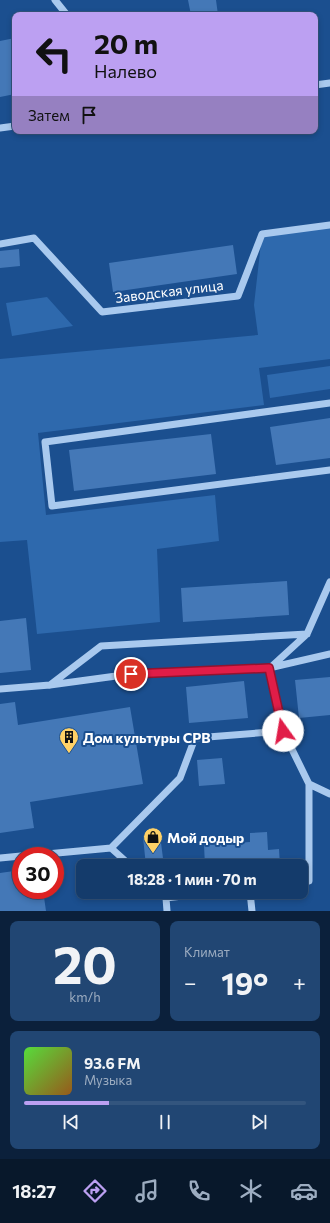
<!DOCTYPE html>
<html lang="ru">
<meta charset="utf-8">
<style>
:root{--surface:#143b6b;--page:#214673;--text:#f1f3f6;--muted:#9dadc1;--line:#33557e;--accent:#bca0f2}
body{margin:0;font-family:Commissioner,sans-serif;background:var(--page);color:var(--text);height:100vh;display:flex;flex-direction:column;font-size:15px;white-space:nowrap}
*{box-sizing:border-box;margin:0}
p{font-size:13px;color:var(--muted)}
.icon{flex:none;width:22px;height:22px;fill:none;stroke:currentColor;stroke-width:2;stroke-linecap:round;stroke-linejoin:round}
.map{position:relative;height:911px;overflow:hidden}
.panel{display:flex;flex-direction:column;gap:10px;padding:10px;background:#0b203b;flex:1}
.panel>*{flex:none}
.hud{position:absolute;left:12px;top:12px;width:306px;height:122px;border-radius:8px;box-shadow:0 2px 6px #0003,0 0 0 1px var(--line);background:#bca0f2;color:#111;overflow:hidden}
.speed{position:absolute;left:12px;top:847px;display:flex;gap:8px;font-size:20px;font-weight:700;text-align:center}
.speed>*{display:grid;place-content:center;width:52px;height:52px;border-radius:50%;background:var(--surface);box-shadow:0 2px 6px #0003,0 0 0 1px var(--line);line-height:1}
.speed .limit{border:6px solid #d22;background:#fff;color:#111}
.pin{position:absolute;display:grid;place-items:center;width:34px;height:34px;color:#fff;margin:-17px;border:2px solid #fff;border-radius:50%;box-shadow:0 1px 4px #0007}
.me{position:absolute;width:44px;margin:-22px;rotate:347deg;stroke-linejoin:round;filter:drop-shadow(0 0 3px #0008)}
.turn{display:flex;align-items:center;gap:14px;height:84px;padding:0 16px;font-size:18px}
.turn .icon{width:52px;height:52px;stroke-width:2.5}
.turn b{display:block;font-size:28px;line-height:34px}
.then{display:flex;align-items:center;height:38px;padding:0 16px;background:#0003;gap:8px;font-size:15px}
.big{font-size:30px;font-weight:700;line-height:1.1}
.panel .card{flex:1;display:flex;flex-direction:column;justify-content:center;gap:6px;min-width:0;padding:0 14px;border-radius:8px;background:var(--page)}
.panel .dial{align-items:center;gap:0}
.dial b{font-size:52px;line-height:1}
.song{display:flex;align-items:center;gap:12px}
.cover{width:48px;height:48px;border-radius:6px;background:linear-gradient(135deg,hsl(110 70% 55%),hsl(30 70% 35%))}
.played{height:4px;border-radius:2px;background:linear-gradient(90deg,var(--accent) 30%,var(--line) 30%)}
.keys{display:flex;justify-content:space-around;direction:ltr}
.heat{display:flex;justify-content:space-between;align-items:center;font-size:22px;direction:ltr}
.panel .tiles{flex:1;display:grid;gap:10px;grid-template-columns:1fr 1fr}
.card:last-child{grid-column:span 2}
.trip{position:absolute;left:76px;top:859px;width:232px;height:40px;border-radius:8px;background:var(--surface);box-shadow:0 2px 6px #0003,0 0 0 1px var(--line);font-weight:700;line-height:40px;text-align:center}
.menu{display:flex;height:64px;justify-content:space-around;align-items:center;background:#08182b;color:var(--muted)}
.menu .icon{width:28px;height:28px}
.menu .current{color:var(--accent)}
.menu b{font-size:18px;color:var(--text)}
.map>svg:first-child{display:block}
.green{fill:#2e69ad}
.building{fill:#4478b7}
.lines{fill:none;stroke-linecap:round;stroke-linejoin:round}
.minor{stroke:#a9c9ee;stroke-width:7}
.route-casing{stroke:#92132f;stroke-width:10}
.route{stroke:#e11d48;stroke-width:7}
.labels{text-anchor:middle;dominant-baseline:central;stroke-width:4;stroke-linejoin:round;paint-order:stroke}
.street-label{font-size:14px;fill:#fff;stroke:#1b4f8f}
.poi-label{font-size:14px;font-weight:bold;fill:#fff;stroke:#1b4f8f;text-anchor:start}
</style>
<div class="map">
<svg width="330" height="911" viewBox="0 0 330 911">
<rect width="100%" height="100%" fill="#1b4f8f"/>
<path class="green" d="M330,225V359L259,368L264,405L38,433L46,515L215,495L219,541L157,549L160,622L37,634L27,540L0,542V359L258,335L254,305L262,234Z
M47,297L73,326L12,336L6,303Z
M330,366V389L270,398L267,375Z"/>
<path class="building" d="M188,0H216L218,15H191Z
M15,38V94L0,97V41Z
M233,245L237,274L113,292L109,263Z
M19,249L20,266L0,268V251Z
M330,418V458L276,465L270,427Z
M211,434L216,474L74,491L69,450Z
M287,581L289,615L183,622L181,588Z
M26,618L31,670L0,673V621Z
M330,677V715L299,718L295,680Z
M244,681L248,718L189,723L186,687Z
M15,702L18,725L130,707L143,784L30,802L34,828L0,833V704Z
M222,758L225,784L199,786L197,760Z
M267,832L268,850L279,849L280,866H205L204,845L250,842V833Z
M160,835L164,866H146L143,837Z
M21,870V890H43L46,911H0V873Z"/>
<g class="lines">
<path class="minor" d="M55,0L67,15
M315,85L330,83
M0,128L15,126
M0,244L34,238L102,312L238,296L262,234L330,225
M330,403L45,442L52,506L330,470
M271,667L307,634L330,582
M269,668L283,731L309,784L330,794
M50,685L101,646L307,634
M0,689L50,685L131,674L269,668L330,654
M111,848L131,866
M25,856L111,848L180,778L195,738L283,731
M0,858L21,856
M301,882L309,881V784
M159,892L166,898
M250,892L252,911
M166,898L215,892
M166,898L167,911"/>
</g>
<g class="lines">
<defs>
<path id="route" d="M131,674L269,668L283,731"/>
</defs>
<use href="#route" class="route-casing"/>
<use href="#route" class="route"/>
</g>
<defs>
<symbol id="building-pin" viewBox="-11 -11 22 30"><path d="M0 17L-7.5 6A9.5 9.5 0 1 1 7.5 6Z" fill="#ffd166" stroke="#1b4f8f"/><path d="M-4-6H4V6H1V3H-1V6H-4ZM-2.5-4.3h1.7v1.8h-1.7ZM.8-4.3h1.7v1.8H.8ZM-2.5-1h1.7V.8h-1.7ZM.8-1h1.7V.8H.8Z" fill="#111"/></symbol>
<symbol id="shop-pin" viewBox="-11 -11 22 30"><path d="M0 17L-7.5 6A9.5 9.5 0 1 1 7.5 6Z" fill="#ffd166" stroke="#1b4f8f"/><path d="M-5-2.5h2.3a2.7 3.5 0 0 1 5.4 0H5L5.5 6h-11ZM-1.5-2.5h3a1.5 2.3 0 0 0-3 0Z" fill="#111"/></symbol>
</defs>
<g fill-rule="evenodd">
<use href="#building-pin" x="58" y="726" width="22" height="30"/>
<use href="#shop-pin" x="142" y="826" width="22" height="30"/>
</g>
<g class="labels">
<g class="street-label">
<text transform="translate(169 291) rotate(-7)">Заводская улица</text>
</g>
<g class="poi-label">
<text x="83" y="737">Дом культуры СРВ</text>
<text x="167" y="837">Мой додыр</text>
</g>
</g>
</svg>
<div class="speed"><div class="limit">30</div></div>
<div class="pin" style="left:131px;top:674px;background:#d93025"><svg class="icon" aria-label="arrive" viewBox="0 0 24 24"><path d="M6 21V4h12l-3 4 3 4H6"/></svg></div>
<svg class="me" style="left:283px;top:731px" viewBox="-20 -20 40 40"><circle r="19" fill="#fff"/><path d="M0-13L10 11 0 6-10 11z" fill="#e11d48"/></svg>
<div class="trip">18:28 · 1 мин · 70 m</div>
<div class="hud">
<div class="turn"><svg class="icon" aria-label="left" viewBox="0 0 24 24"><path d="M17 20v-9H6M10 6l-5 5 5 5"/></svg><div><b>20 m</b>Налево</div></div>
<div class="then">Затем<svg class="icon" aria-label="arrive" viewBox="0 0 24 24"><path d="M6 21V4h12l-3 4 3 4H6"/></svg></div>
</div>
</div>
<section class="panel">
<div class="tiles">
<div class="card dial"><b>20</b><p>km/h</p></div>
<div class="card"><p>Климат</p>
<div class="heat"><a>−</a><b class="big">19°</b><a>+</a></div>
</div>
<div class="card">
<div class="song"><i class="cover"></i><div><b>93.6 FM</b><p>Музыка</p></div></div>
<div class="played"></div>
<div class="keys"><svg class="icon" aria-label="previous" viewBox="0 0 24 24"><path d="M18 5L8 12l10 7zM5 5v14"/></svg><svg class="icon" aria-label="pause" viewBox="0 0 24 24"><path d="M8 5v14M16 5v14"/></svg><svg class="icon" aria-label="next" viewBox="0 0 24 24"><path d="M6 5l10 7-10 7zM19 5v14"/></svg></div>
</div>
</div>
</section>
<nav class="menu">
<b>18:27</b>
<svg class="icon current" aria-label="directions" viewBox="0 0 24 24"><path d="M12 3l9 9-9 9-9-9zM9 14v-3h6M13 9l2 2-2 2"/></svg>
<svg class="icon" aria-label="music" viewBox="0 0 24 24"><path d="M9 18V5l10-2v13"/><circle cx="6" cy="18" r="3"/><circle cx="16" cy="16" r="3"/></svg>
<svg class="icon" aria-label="phone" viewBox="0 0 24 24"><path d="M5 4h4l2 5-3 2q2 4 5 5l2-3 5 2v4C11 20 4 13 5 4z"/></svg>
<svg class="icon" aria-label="climate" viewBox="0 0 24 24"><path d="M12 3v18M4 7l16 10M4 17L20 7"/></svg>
<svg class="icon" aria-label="car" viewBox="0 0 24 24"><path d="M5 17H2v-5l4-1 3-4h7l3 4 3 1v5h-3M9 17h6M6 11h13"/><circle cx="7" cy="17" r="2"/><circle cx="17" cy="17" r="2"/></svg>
</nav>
